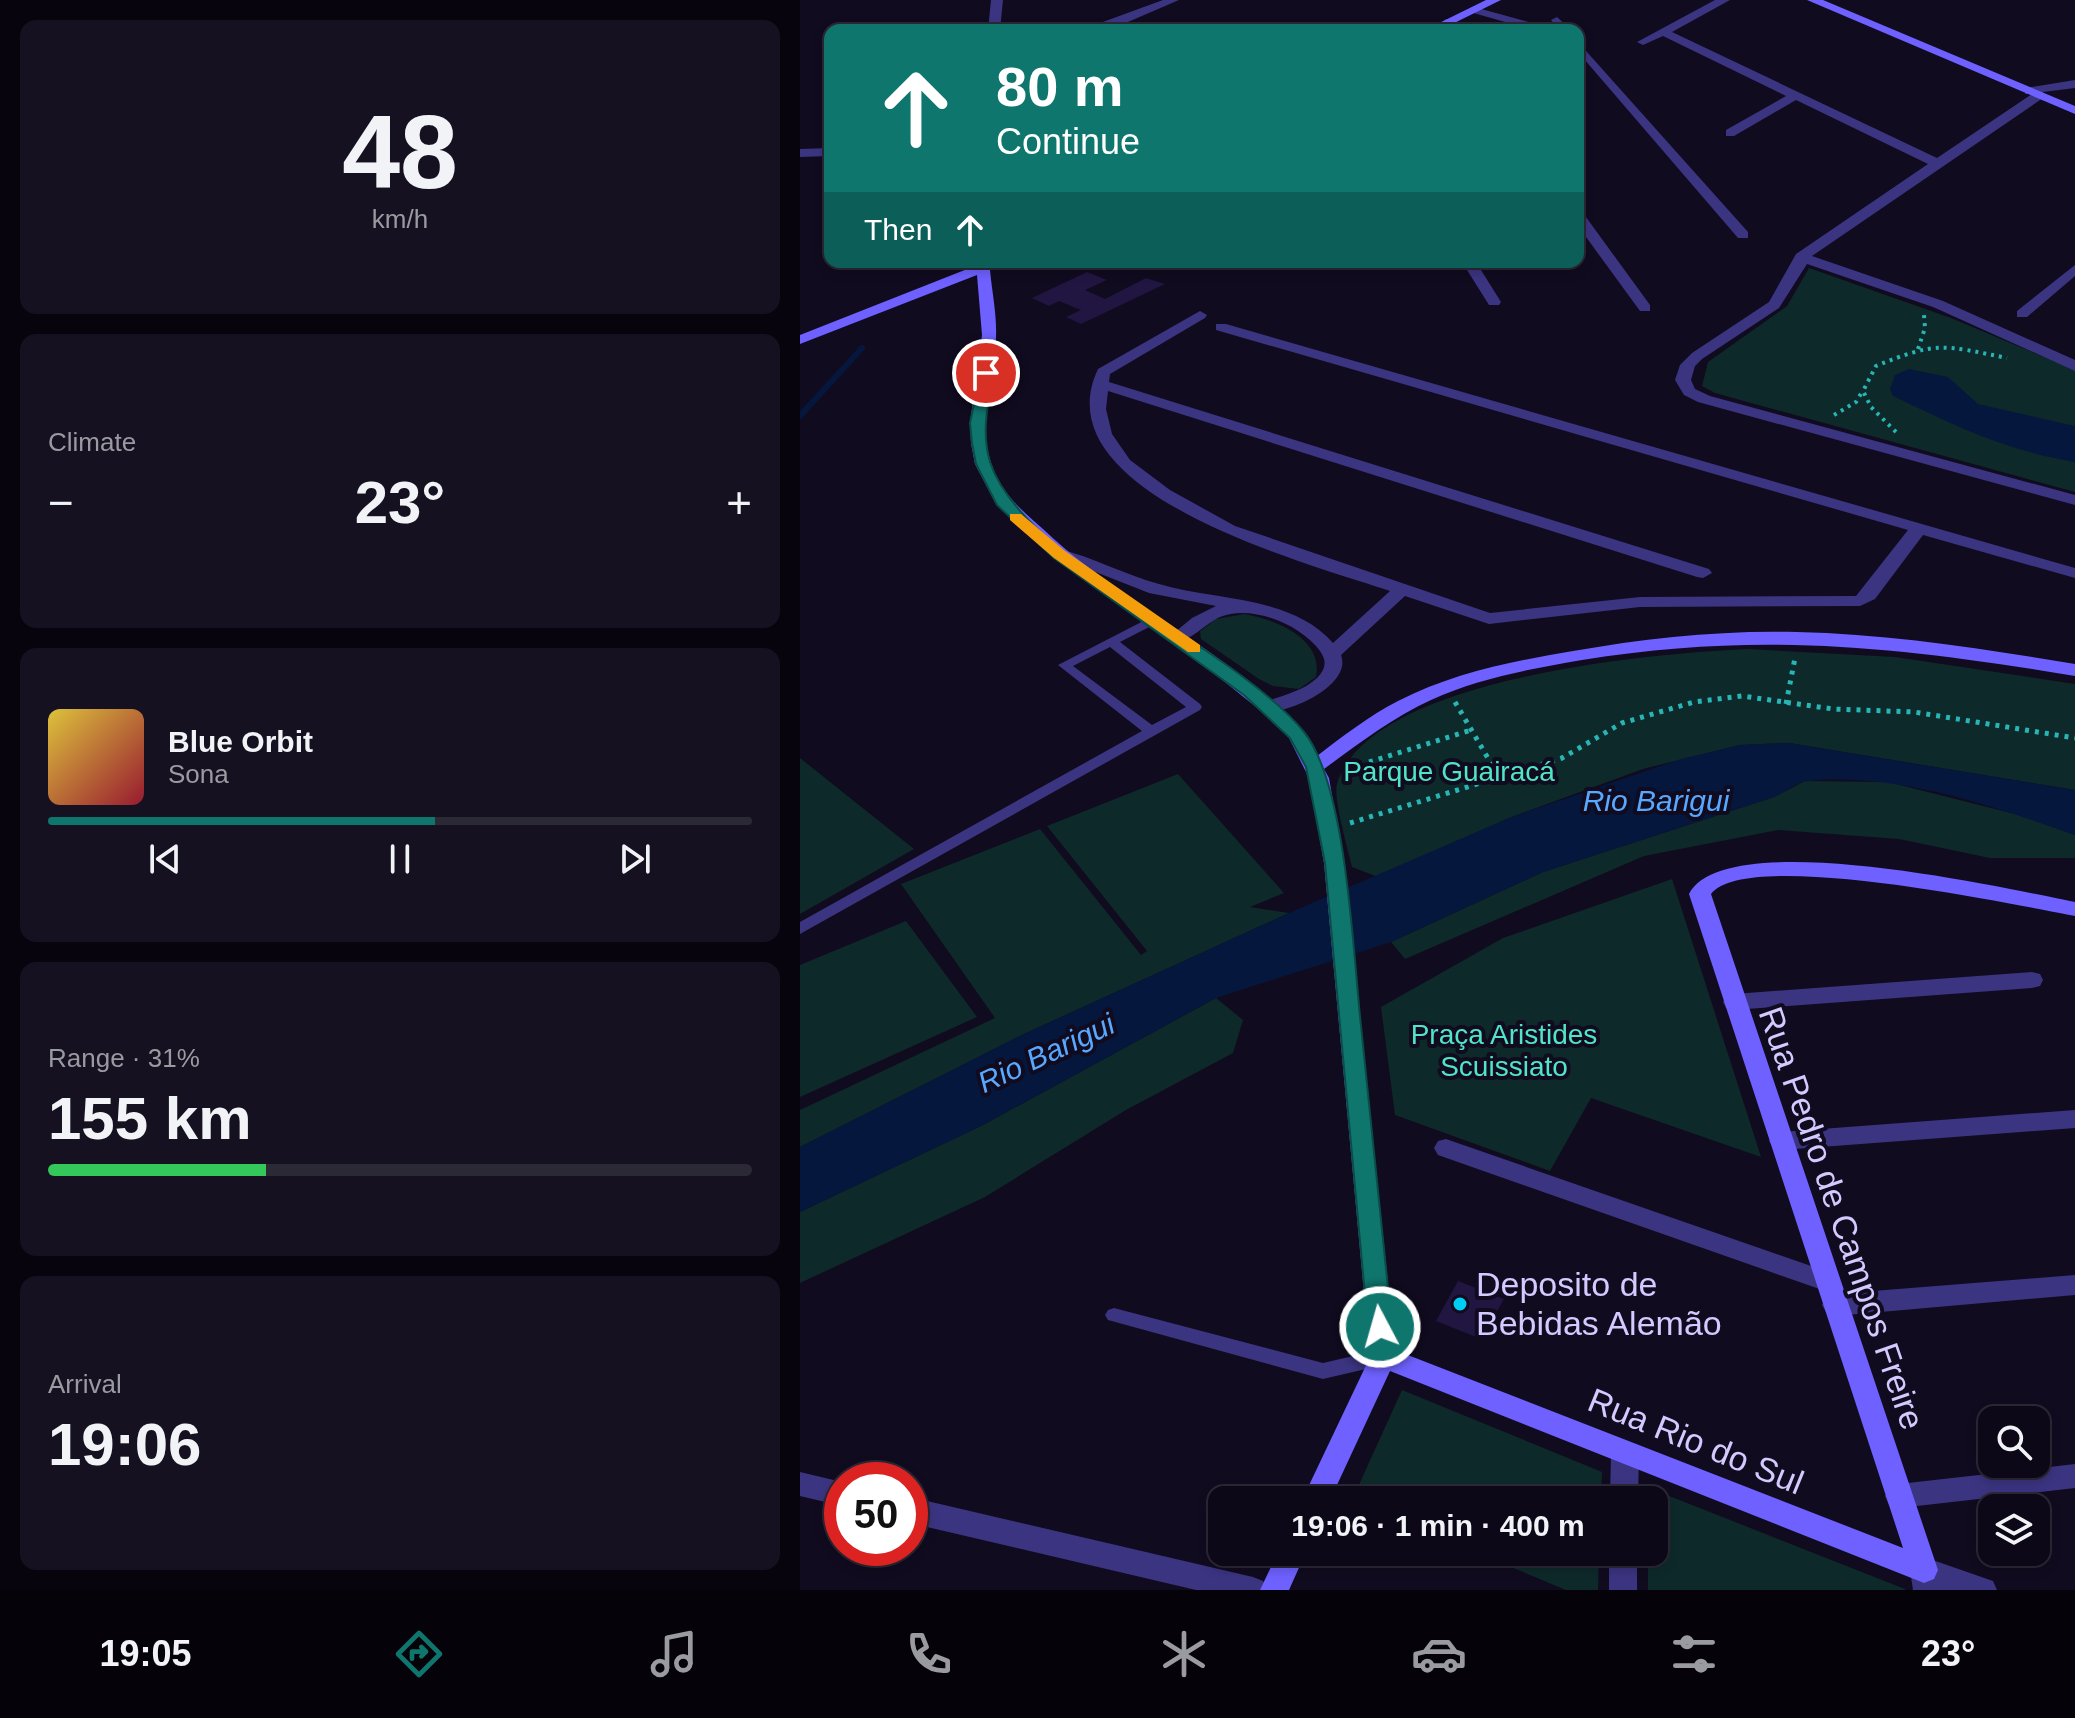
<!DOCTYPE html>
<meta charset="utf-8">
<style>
:root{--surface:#0c0817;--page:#151120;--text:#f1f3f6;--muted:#9a9aa1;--line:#2c2936;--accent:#0f766e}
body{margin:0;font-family:Arial,sans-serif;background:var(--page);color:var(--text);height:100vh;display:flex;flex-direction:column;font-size:30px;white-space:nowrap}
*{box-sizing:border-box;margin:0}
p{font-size:26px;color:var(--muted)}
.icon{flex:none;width:44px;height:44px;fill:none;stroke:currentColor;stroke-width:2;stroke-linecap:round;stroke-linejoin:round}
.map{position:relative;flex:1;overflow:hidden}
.details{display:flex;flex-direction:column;gap:20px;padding:20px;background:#07040d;width:800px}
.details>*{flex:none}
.top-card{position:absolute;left:24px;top:24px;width:760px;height:244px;border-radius:16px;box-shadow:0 4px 12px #0003,0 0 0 2px var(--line);background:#0f766e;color:#fff;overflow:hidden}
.fabs{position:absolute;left:1178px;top:1406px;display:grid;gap:16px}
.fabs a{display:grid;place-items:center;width:72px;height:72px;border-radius:16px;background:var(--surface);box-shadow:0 4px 12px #0003,0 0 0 2px var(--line);font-size:40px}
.speed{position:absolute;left:24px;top:1462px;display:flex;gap:16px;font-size:40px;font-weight:700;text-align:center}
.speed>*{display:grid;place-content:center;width:104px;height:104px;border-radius:50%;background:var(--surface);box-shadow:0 4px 12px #0003,0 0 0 2px var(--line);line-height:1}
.speed .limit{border:12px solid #d22;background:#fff;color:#111}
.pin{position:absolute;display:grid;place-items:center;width:68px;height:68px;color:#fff;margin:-34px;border:4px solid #fff;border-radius:50%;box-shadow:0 2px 8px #0007}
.me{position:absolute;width:88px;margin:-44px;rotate:354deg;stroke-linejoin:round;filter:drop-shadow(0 0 6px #0008)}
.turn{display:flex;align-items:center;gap:28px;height:168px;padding:0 40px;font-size:36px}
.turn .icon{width:104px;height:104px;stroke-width:2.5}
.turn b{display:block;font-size:56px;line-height:68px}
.then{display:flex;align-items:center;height:76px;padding:0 40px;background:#0003;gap:16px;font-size:30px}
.big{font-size:60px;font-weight:700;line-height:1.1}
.details .widget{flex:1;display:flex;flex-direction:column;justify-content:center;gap:12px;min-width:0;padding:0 28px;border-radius:16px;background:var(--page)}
.details .dial{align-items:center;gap:0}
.dial b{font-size:104px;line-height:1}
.song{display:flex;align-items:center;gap:24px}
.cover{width:96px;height:96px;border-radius:12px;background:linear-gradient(135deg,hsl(50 70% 55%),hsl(350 70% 35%))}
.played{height:8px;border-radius:4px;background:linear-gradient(90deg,var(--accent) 55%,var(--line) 55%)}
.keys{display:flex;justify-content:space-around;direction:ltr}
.heat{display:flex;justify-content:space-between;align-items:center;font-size:44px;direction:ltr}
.charge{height:12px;border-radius:6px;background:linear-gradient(90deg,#34c759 31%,var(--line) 0)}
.trip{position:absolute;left:408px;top:1486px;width:460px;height:80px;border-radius:16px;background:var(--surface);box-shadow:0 4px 12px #0003,0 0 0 2px var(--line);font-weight:700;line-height:80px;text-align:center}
.tab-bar{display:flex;height:128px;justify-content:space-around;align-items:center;background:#050309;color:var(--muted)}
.tab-bar .icon{width:56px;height:56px}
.tab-bar .on{color:var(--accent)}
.tab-bar b{font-size:36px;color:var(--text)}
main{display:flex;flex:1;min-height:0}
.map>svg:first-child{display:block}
.green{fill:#0e292a}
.water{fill:#06173d}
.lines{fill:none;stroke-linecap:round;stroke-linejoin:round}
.stream{stroke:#06173d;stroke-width:6}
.building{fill:#211641}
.path-far1{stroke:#27b5b5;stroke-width:4;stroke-dasharray:3 5;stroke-linecap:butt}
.path{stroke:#27b5b5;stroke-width:5;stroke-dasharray:4 6;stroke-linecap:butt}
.lane{fill:#3b3481;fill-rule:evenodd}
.street{fill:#3b3481;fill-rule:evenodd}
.secondary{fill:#6e61ff;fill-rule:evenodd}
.route{fill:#0f766e;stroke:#0a4d48;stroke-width:2}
.slow{fill:#f59e0b}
.poi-dot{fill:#00cef5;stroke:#100b1f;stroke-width:3}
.labels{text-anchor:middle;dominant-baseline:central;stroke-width:8;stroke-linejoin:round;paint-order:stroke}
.park-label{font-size:28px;fill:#50e4c8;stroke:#100b1f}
.water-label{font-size:30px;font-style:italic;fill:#58a8ff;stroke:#100b1f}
.near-street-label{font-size:34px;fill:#d3caff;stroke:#100b1f}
.near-poi-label{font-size:34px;fill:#d3caff;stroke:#100b1f;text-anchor:start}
</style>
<main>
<section class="details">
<div class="widget dial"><b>48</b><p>km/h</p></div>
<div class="widget"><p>Climate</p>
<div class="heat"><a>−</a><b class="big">23°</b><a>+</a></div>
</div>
<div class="widget">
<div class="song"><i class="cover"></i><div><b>Blue Orbit</b><p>Sona</p></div></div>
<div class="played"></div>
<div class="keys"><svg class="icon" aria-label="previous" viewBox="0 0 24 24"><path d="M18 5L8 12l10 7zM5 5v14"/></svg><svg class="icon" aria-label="pause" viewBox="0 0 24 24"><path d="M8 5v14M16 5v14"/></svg><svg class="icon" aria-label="next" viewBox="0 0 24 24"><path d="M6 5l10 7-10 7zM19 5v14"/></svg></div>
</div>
<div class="widget"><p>Range · 31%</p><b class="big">155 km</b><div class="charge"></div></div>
<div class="widget"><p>Arrival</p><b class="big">19:06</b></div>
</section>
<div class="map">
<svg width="1275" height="1590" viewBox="0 0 1275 1590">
<rect width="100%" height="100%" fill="#100b1f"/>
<path class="green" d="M1009,268L1151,318L1275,370V492L915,393L902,386L908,362L987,306Z
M444,614C474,619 524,638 516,677L499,689L473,686L459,679L401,639L400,631L416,619Z
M948,649L1095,657L1275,684V790L989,743L940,745L843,769L709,818L578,877L552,867C548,849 533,799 537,784C568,677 856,653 948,649Z
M0,758L114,849L0,914Z
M378,774L484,893L450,907L489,913L224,1034L0,1147V1110L195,1018L101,884L240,829L341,955L347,951L247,826Z
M1005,781L1088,782L1219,815L1275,835V858H1190L1099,839L978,830L844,856L605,959L591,942L743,872L974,797Z
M872,879L961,1157L791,1098L750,1171L595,1115L581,1007L703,938Z
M106,921L177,1017L0,1097V965Z
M416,998L443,1020L433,1053L326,1110L185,1197L0,1283V1212L181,1126Z
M602,1390L802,1472L801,1500H552Z
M849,1488L1105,1589V1590H848V1552H854V1500H849Z
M675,1552H799L798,1590H766Z"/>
<path class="water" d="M1109,369L1148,377L1178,404L1275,426V462C1207,451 1155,426 1093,396L1090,389L1095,375Z
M989,743L1275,790V835C1192,806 1097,772 1008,781C997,782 985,792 974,797L743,872L591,942L416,998L181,1126L0,1212V1147L224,1034L489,913L709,818L881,759L940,745Z"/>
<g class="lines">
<path class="stream" d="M0,416L62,348"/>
</g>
<path class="building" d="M287,272L307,280L285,290L305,299L346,278L365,284L281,324L266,317L281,310L259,301L249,306L232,298Z
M658,1281L704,1299L681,1339L636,1321Z"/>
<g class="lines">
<path class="path-far1" d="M1118,349L1125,328L1124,315
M1034,415L1056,402L1062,392
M1096,432L1071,407L1063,391L1076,366C1137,341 1143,345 1207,358"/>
<path class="path" d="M655,702L699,777
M986,704L995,658
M550,768L671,730
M550,823L762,758L822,723L894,702L942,696L1033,709L1114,712L1275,738"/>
<path class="lane" d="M353,616L357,617L359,620L357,623L320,642L400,704L402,707L400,710L0,934V922L342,731L258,665ZM310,647L386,707L352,725L273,666Z
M314,1308L523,1363L583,1349L589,1352L592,1357L589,1362L583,1365L523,1379L308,1320L305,1315L308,1310Z"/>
<path class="street" d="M191,0H203L200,30H188Z
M363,0H379L314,28L281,30Z
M915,0H930L872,32L1137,158L1232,94H1225V88L1275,80V88L1243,92V98L1012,256L1143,301L1275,360V371L1133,307L1007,264L979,308L902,359L895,366L891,380L895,389L910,396L1275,495V505L898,402L884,395L875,380L880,365L892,353L969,302L996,254L1128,164L996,100L934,136H926V130L986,96L863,36L843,45L837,42Z
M674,7L750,28L752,30H733L670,12V8Z
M757,17L771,30H759L751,20Z
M648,19L679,28L681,30H663L644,24V20Z
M778,42L948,232V238H938L778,52Z
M30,148V156L0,157V149Z
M778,212L783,213L850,305V311H840L778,226Z
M662,262H676L701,302L699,305H689Z
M1275,265V276L1227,317H1217V311Z
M400,311L407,315L405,318L310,374L309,382L909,569L912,573L903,578L897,577L308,391L306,409L312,434L330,460L370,490L435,526L690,613L840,597L1056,596L1108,530L416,330V324H426L1275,568V578L1123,535L1075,599L1060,606L840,607L689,624L605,596L541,655C553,686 484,717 461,711L458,707L461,703C480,696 502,692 517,678C526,669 527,661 520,651C500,624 451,604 420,617C404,624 388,645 372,641L369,637L392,618L416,606L349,593L250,554L259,549C293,557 325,575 359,584C415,601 491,595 533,643L590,591C511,564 239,494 298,369Z
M1232,972L1240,974L1243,980L1240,986L1232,988L934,1010L926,1008L923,1002L926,996L934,994Z
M1275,1110V1128L981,1150L973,1147L969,1141L973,1135L981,1132Z
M646,1139L1037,1275L1041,1282L1037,1289L1028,1292L638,1155L634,1148L638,1141Z
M1275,1275V1295L1035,1316L1026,1312L1022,1305L1026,1298L1035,1294Z
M825,1441L835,1445L839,1453L838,1500H810L811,1453L815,1445Z
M1275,1464V1488L1099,1508L1089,1505L1085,1496L1089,1487L1099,1484Z
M0,1472L42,1482V1506L0,1496Z
M110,1497L453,1577L463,1581L467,1590H396L110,1523Z
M809,1552H837V1590H809Z
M1124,1557L1193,1581L1197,1590H1113L1110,1570L1114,1561Z"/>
<path class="secondary" d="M686,0H701L640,30H625Z
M1007,0H1023L1275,106V114Z
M185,262L200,264L190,270C192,292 197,315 196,337C195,378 177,422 191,463C200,492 221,510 243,529C303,586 378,626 443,677C472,701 500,722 517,756C543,736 569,716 598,701C652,673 713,661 773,651C847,638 922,630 997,632C1090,634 1183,649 1275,664V676C1100,647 959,631 782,660C730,669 679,678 631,700C592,718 558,744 524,769L529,778L544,863L595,1350L1103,1548L889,894C925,824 1208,889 1275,902V916C1216,905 947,847 911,894L1138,1570L1134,1579L1124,1583L1114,1579L590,1371L530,1500H502L570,1357L524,863L509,778L489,738L461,711L395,658L253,558L195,502L175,464L171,443L170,423L182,335L177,275L0,344V335Z
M478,1552H506L489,1590H460Z"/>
</g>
<path class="route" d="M181,370L193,373C188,403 181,432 190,462C222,561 433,645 504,732C547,785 553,955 561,1026C571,1126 581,1226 592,1327L588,1334L580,1337L572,1334L568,1327L525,863L506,767L490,738L444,695L254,558L197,505L176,464L172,443L170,423Z"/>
<path class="slow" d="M210,514H221L265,551L400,645V652H388L254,558L210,520Z"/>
<circle class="poi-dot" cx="660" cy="1304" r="8"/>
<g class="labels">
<g class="park-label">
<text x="649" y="771">Parque Guairacá</text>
<text x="704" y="1034">Praça Aristides<tspan x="704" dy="32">Scuissiato</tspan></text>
</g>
<g class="water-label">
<text x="856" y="800">Rio Barigui</text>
<text transform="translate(246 1053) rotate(-25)">Rio Barigui</text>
</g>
<g class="near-street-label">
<text transform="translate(1042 1218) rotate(71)">Rua Pedro de Campos Freire</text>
<text transform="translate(896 1441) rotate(22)">Rua Rio do Sul</text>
</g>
<g class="near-poi-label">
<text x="676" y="1284">Deposito de<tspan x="676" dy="39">Bebidas Alemão</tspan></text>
</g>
</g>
</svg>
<div class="fabs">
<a><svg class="icon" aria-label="search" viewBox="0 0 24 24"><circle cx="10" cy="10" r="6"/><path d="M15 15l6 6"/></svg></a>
<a><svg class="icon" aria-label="layers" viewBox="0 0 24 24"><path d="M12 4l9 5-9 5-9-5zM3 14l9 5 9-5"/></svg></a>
</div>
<div class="speed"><div class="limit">50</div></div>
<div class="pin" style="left:186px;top:373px;background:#d93025"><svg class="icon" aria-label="arrive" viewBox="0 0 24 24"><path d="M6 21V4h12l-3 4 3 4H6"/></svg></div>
<svg class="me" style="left:580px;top:1327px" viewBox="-20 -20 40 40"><circle r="17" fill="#0f766e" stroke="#fff" stroke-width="3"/><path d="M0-11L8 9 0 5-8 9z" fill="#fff"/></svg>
<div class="trip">19:06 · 1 min · 400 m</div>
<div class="top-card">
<div class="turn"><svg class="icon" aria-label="ahead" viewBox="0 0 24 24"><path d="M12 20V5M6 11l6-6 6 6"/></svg><div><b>80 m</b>Continue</div></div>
<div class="then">Then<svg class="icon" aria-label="ahead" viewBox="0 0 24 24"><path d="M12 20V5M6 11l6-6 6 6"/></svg></div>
</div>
</div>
</main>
<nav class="tab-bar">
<b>19:05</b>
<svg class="icon on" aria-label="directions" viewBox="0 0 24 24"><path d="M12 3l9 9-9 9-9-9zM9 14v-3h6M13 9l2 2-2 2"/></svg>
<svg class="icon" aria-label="music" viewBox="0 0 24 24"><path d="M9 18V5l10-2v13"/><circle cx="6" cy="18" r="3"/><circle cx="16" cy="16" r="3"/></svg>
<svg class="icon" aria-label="phone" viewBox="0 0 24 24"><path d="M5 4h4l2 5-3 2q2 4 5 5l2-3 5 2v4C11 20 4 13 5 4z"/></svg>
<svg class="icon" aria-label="climate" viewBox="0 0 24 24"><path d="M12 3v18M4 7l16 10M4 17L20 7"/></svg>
<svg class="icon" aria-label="car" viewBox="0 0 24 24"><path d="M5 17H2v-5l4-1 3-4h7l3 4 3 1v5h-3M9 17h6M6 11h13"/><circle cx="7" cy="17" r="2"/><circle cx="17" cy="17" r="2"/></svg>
<svg class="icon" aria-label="filters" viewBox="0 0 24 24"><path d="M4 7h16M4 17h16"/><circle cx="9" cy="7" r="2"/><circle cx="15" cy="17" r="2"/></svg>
<b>23°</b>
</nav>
